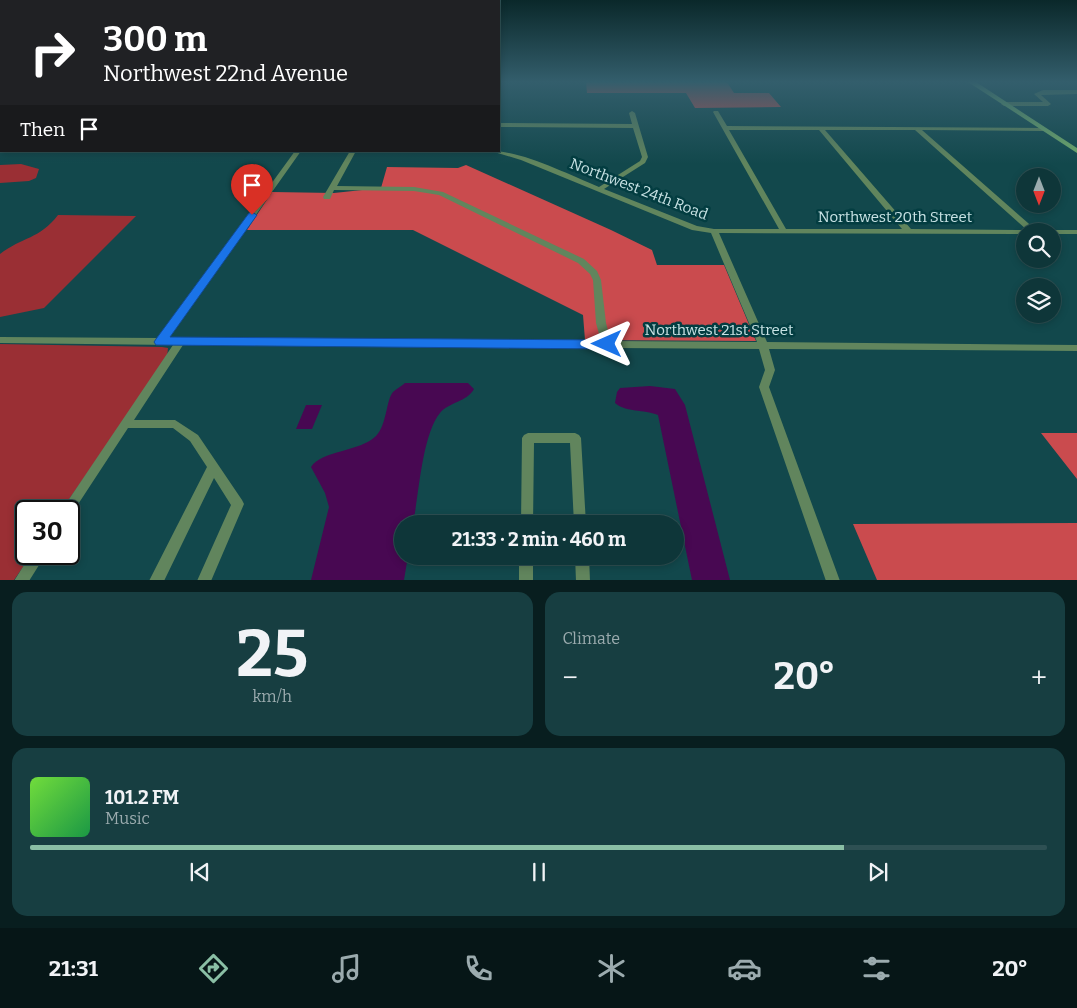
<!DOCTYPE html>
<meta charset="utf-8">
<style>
:root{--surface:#0e3639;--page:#173e41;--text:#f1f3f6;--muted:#9babae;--line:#2e5053;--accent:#8abfa5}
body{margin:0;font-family:Bitter,serif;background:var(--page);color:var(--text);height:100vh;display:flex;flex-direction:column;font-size:19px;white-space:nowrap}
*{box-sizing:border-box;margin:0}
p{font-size:16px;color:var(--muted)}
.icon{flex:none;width:28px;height:28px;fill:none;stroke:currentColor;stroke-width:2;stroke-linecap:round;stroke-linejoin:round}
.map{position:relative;height:580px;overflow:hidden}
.details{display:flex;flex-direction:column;gap:12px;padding:12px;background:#081e1f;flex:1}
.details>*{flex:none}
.guide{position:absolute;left:0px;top:0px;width:500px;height:152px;box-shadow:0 2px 8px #0003,0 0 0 1px var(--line);background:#202124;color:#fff;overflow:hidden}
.needle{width:32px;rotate:180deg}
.controls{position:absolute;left:1016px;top:168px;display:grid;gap:10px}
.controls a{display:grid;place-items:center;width:45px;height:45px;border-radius:50%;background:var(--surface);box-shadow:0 2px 8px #0003,0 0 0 1px var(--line);font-size:25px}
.speed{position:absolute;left:15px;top:500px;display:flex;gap:10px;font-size:25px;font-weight:700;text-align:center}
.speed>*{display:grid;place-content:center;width:65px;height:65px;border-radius:50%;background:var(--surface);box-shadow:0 2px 8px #0003,0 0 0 1px var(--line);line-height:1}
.speed .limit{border:2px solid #111;border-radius:8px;background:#fff;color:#111}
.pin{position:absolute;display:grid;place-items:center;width:42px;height:42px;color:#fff;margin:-51px -21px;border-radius:50% 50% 50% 0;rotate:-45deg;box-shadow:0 0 5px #0007}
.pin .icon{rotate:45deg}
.me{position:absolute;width:55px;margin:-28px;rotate:270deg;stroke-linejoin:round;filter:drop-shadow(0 0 4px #0008)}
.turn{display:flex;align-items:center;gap:18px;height:105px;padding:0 20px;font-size:22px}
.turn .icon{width:65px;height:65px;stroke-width:2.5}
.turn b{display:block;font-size:35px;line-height:42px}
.then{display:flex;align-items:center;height:48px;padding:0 20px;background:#0003;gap:10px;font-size:19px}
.big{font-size:38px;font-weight:700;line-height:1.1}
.details .widget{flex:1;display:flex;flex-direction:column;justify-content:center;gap:8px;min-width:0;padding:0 18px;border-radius:15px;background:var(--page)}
.details .dial{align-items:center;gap:0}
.dial b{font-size:65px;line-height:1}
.song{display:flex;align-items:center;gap:15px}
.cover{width:60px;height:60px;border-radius:8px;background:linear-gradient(135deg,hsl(100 70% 55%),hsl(140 70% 35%))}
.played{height:5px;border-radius:2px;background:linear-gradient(90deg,var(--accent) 80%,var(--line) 80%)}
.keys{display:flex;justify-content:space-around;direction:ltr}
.heat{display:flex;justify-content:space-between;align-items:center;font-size:28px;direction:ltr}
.details .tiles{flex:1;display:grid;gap:12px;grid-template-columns:1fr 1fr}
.widget:last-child{grid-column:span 2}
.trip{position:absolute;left:394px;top:515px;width:290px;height:50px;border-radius:25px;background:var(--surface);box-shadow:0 2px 8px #0003,0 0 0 1px var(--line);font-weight:700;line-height:50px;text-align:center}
.tab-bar{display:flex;height:80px;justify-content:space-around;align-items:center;background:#061617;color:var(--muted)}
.tab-bar .icon{width:35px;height:35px}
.tab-bar .on{color:var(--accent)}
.tab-bar b{font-size:22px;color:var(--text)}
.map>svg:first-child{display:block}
.green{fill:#9a2f34}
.forest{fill:#ca4b4e}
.water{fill:#480852}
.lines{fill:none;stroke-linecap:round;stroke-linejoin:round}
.street{fill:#61855d;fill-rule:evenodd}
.secondary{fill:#71ab6b;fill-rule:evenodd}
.route{fill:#1a73e8;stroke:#114b97}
.labels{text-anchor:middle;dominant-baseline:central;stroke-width:5;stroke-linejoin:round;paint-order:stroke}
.street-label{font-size:15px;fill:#c8e2e4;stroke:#033d41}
</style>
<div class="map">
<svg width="1077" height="581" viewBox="0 0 1077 581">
<rect width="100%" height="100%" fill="#12484c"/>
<path class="green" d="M21,164L39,169L36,178L29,181L0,183V165Z
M58,215L136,216L44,308L0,317V254C22,237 40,239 58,215Z
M0,344L162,347L168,348L167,357L61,511H26V554H32L14,580L0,581Z"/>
<path class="forest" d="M586,82H727L734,93H769L781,107L695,108L686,93H587Z
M466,165L611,230L652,250L657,265H724L756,341L585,340L583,315L413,230H247L272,192L334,193L381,188L387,167L458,168Z
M1041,433H1077V479Z
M1077,523V581L877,580L853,524Z"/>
<path class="water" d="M405,383H468L474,389C467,402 449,402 440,413C422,435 419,494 413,524H402V556H408L404,580H311L329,507L325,493L311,467C322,450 360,452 376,436C387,425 386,400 393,392C396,389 402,386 405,383Z
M650,386L675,389L685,405L730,580H692L658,415C643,409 627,413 615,403L617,392L620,388Z
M306,405H322L312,429H296Z"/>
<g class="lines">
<path class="street" d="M1043,90H1077V94L1041,95L1051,104L1048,106H1004L1001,104L1004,102H1043L1034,94Z
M1,95V99L0,100V96Z
M0,103H1V107H0Z
M632,111L635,113L648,157L645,163L604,189L697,226L714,229H779L713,112L714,111H718L727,126L1045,128L1046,129L1043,131L922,130L1036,230H1077V234H1052V231H1025V234L719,233L767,342L1077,345V351L769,349L775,370L769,387L840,581H826L759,387L765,370L759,349L183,345L134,420H175L198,435L242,500L244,504L211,581H197L231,505L214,478L164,581H149L207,467L190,441L173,428H128L71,515L69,516V511H61L173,345L0,343V337L159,338L295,151H301L169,338L601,341L596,323L593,280L590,274L578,263L439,195L414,191L334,190L330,199H324L323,197L350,151H356L337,186L414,187L443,192L584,259L597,271L601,280L606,323L611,341L757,342L711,233L692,230L521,160L491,151C523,151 567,174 599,187L640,161L642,157L633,128L499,127V123L632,124L629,113ZM729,130H819L902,229H786ZM825,130H915L1027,230L911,229Z
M528,433H575L579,435L581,438L586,524H574L570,443H534L533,524H521L522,438L524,435Z
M31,554H46L29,581H14Z
M519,556H533V581H519Z
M575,556H589L590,581H576Z"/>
<path class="secondary" d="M968,82H976L1077,148V153Z"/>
</g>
<linearGradient id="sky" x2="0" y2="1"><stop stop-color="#0a282a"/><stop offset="0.5" stop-color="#335e6c"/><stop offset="1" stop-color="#335e6c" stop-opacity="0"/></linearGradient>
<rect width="1077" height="164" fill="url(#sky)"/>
<path class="route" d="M252,212L257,215L170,337L607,340L613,344L607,349L156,345L154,342L156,339L249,213Z"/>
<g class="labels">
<g class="street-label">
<text transform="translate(639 189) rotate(21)">Northwest 24th Road</text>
<text x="895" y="217">Northwest 20th Street</text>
<text x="719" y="330">Northwest 21st Street</text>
</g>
</g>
</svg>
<div class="controls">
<a><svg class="needle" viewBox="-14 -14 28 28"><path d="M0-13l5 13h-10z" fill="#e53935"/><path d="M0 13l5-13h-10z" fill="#9babae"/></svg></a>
<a><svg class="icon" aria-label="search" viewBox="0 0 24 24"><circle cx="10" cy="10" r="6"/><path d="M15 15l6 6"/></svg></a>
<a><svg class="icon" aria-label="layers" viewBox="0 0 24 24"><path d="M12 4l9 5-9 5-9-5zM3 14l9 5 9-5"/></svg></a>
</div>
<div class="speed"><div class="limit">30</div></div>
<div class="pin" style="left:252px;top:215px;background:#d93025"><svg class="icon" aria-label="arrive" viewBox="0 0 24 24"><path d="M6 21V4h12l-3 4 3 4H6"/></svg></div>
<svg class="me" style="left:607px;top:344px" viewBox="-20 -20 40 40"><path d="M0-17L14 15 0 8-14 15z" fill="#1a73e8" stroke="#fff" stroke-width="4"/></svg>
<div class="trip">21:33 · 2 min · 460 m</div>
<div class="guide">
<div class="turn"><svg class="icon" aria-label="right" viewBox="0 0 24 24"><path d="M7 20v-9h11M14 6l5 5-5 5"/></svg><div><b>300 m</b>Northwest 22nd Avenue</div></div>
<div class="then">Then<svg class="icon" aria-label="arrive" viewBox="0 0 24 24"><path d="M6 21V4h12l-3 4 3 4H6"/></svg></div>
</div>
</div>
<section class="details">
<div class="tiles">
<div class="widget dial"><b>25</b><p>km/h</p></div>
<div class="widget"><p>Climate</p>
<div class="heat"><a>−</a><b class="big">20°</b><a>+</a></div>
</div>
<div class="widget">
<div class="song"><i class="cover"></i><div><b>101.2 FM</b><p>Music</p></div></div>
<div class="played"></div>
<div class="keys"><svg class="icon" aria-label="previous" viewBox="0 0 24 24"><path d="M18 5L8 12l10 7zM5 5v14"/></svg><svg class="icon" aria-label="pause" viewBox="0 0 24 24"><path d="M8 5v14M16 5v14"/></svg><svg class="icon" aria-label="next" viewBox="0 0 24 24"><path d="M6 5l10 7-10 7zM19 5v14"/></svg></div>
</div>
</div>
</section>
<nav class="tab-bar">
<b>21:31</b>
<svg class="icon on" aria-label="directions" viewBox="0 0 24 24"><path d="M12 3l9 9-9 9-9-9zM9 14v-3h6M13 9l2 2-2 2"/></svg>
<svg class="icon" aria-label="music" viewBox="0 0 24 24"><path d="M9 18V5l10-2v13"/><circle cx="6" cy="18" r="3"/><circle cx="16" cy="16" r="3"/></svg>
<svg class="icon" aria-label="phone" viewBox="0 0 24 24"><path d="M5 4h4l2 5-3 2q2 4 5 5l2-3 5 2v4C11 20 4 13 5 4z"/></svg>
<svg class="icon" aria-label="climate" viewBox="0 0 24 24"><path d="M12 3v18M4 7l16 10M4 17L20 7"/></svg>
<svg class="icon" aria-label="car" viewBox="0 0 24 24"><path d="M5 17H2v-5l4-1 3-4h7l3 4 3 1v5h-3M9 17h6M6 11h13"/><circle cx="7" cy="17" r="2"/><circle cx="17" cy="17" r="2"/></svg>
<svg class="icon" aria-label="filters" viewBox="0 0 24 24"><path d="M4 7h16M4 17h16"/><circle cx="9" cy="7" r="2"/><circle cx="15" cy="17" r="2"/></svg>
<b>20°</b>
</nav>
